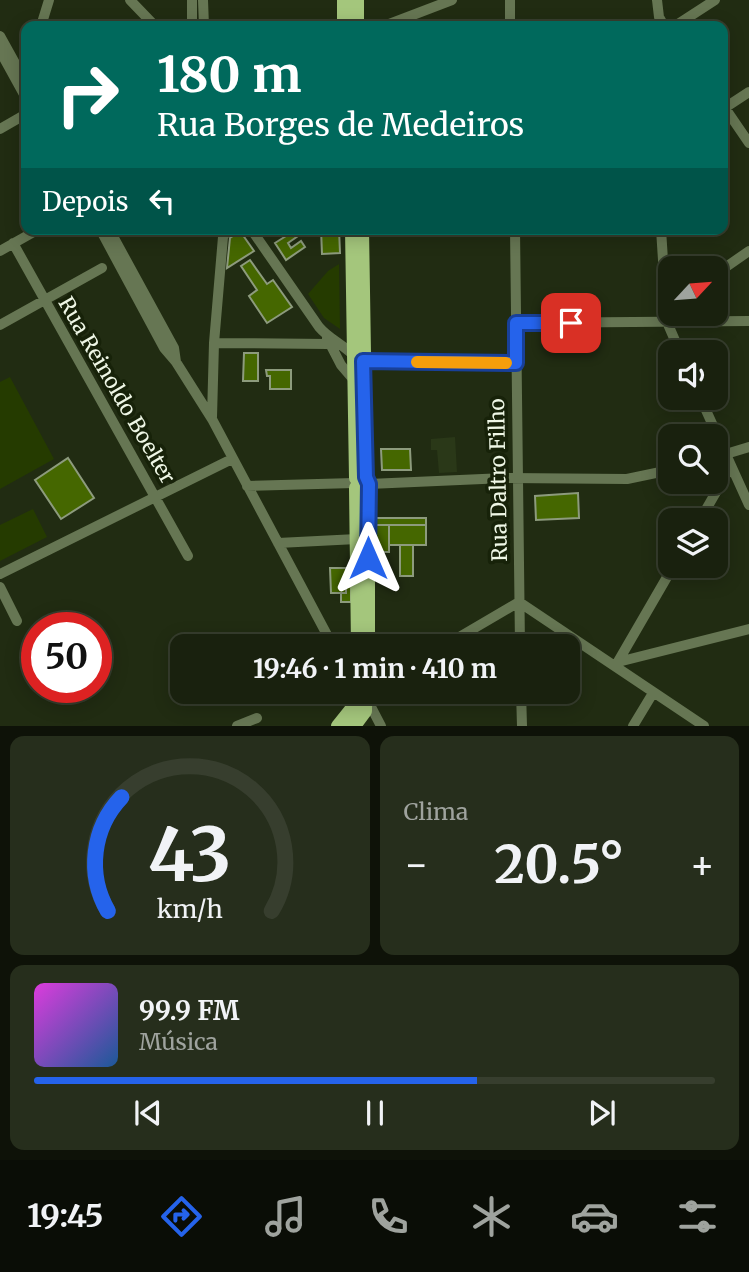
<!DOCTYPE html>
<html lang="pt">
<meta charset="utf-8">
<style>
:root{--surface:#19210e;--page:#262e1c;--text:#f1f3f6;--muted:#9fa39e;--line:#373e2e;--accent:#2563eb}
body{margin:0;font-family:Merriweather,serif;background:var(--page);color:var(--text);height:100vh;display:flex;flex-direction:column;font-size:26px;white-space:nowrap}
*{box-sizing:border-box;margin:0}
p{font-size:23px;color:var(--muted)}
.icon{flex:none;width:38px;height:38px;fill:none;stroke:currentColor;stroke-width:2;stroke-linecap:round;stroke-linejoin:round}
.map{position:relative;height:726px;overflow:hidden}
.drawer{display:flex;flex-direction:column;gap:10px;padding:10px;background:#0e1208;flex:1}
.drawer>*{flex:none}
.top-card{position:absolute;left:21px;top:21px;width:707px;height:214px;border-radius:14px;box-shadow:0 4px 18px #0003,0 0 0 2px var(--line);background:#00695c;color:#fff;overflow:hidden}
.needle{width:46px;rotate:64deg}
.fabs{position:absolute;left:658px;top:256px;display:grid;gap:14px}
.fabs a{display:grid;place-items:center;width:70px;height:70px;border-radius:14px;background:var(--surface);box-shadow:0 4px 18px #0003,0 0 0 2px var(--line);font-size:35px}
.speed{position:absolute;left:21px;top:612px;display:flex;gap:14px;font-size:35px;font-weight:700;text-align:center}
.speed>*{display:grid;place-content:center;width:91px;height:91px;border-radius:50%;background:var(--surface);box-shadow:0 4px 18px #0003,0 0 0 2px var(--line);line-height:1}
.speed .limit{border:10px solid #d22;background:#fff;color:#111}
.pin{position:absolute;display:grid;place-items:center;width:60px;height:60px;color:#fff;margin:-30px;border-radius:14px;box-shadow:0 4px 10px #0006}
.me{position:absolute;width:77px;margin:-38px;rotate:0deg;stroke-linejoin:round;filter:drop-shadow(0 0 5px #0008)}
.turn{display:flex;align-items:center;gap:24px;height:147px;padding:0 21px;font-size:32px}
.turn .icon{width:91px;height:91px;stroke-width:2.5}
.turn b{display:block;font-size:49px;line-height:60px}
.then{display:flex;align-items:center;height:66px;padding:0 21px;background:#0003;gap:14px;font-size:26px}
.big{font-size:52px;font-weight:700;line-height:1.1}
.drawer .card{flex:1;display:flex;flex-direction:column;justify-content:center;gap:10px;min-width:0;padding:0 24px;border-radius:14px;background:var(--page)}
.drawer .dial{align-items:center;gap:0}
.dial svg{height:182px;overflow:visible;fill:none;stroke:var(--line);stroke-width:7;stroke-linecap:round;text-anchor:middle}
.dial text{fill:var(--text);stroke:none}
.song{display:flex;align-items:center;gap:21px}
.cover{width:84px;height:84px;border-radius:10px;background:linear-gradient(135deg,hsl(300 70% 55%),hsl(210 70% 35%))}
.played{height:7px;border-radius:4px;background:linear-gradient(90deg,var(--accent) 65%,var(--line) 65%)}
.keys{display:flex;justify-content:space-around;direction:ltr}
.heat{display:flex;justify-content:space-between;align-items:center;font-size:38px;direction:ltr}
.drawer .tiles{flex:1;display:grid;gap:10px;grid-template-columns:1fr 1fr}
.card:last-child{grid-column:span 2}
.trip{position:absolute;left:170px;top:634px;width:410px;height:70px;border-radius:14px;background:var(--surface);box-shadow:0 4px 18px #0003,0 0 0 2px var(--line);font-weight:700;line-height:70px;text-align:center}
.dock{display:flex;height:112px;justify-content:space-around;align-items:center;background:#0a0d06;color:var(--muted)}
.dock .icon{width:49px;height:49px}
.dock .selected{color:var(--accent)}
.dock b{font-size:32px;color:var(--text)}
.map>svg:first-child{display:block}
.built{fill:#2a3818}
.green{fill:#253b00}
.building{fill:#456700;stroke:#8d9b7d;stroke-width:2}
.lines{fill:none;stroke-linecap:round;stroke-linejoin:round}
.minor{stroke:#667653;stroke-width:10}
.major{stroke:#a4c67c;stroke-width:14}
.route-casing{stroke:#184099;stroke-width:18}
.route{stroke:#2563eb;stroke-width:12}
.slow{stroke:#f59e0b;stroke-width:12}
.labels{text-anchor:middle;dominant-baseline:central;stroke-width:7;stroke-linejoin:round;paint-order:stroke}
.street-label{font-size:21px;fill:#eff7e6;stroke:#172209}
</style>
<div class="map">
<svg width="749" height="726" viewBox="0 0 749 726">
<rect width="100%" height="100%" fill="#212c12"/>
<path class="built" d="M455,437L457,472L439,473L437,450H431V439Z"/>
<path class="green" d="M339,264L340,329L324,318L308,294L328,271Z
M10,377L54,459L0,489V382Z
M33,509L47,537L0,561V525Z"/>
<path class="building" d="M321,229H339L340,253L322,254Z
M240,231L254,251L227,268L230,238Z
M294,231L298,236L288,243L291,248L301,241L305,247L286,260L275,243Z
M250,260L267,284L273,280L292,307L267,323L249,296L257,290L241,266Z
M244,353H258V381H243Z
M266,370H291V389H270V376H267Z
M381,449H410L411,470H382Z
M68,458L94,498L61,519L35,480Z
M578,493L579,518L536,520L535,496Z
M373,518H426V525H373Z
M373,525H389V552H373Z
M389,525H426V545H389Z
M400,545H413V576H400Z
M330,568H346V593H331Z
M346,587H351V602H341V593H346Z"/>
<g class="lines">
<path class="minor" d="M130,0L155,26
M192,0V26
M203,0L204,26
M510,0V26
M657,0L659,17L664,26
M41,26L49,0
M384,26L452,0
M675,26L715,0
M0,36L26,83
M0,51L26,98
M723,105L749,143
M723,109L749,92
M0,129L26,114
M100,229L164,348L176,362L212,419L333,646
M109,229L174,348L176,362
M251,229L319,327C330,340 345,345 357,359L373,362L516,363
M515,229L520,646
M661,229L667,322L680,352
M13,243L188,556
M0,251L39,229
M716,274L749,251
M516,323L749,321
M0,325L102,268
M327,338L341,365L353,379
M214,343L328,344
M700,397L749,505
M212,417L214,343L223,237L228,229
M716,457L749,447
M369,484L505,478L627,479L670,470
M247,486L354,483
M700,520L731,466
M278,543L357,539
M0,574L232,459
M0,587L17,621
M444,646L519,602L704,726
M618,662L749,629
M616,665L674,565
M521,691L522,726
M368,701L381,726
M237,726L257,718
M633,726L653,693"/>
<path class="major" d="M344,0V26
M357,26V0
M352,229L356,478
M362,229L366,477
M356,488L358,646
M368,646V486
M357,691V699L363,703L369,700L370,691
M338,726L358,701
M354,726L365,711V703"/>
</g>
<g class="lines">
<defs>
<path id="route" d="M368,558L369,484L366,477L363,361L516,363V323H571"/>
</defs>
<use href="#route" class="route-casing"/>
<use href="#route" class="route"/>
<path class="slow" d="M417,362L506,363"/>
</g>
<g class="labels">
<g class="street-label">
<text transform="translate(117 390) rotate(60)">Rua Reinoldo Boelter</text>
<text transform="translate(498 480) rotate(-91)">Rua Daltro Filho</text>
</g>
</g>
</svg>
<div class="fabs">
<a><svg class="needle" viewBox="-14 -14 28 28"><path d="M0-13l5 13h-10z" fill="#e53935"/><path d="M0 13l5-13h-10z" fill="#9fa39e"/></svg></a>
<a><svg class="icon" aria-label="sound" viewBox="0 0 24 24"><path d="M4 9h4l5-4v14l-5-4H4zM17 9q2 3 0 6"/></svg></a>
<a><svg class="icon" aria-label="search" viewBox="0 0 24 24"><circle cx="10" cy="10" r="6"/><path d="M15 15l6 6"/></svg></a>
<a><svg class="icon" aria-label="layers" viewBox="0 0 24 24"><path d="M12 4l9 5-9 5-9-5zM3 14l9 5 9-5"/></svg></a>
</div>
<div class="speed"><div class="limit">50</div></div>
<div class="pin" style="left:571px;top:323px;background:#d93025"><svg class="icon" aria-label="arrive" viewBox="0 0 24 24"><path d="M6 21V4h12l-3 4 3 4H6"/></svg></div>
<svg class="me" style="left:368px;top:558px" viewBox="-20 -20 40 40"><path d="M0-17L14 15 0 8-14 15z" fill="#2563eb" stroke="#fff" stroke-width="4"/></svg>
<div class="trip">19:46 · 1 min · 410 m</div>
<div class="top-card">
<div class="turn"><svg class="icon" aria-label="right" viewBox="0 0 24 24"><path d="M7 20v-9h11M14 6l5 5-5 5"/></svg><div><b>180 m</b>Rua Borges de Medeiros</div></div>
<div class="then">Depois<svg class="icon" aria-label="left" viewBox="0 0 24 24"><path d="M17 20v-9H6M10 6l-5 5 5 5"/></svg></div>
</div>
</div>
<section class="drawer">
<div class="tiles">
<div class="card dial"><svg viewBox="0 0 100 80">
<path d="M14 69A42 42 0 1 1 86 69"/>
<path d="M14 69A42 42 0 0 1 20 19" stroke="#2563eb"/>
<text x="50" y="56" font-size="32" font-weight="700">43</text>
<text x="50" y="72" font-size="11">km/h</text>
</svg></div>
<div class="card"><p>Clima</p>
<div class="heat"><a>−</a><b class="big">20.5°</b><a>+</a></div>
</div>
<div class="card">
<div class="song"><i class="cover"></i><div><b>99.9 FM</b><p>Música</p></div></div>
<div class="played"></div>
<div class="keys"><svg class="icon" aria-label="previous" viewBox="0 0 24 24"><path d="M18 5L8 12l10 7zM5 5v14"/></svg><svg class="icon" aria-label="pause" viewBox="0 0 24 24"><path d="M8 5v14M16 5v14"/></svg><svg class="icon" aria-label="next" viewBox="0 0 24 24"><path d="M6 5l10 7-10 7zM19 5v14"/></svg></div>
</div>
</div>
</section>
<nav class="dock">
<b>19:45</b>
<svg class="icon selected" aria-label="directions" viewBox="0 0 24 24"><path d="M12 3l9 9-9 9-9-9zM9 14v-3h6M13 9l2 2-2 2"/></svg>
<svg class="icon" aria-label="music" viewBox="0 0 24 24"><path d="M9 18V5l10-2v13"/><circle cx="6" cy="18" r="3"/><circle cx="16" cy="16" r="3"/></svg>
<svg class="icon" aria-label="phone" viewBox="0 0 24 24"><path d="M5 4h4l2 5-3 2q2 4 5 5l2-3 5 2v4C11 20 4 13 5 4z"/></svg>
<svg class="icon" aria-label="climate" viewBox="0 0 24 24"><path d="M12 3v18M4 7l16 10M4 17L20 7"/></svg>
<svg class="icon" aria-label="car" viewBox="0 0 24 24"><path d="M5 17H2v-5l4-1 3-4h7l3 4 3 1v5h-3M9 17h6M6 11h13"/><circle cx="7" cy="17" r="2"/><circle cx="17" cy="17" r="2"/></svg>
<svg class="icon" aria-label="filters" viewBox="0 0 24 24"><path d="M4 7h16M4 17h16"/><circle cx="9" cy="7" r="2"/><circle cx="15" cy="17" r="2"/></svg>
</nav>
